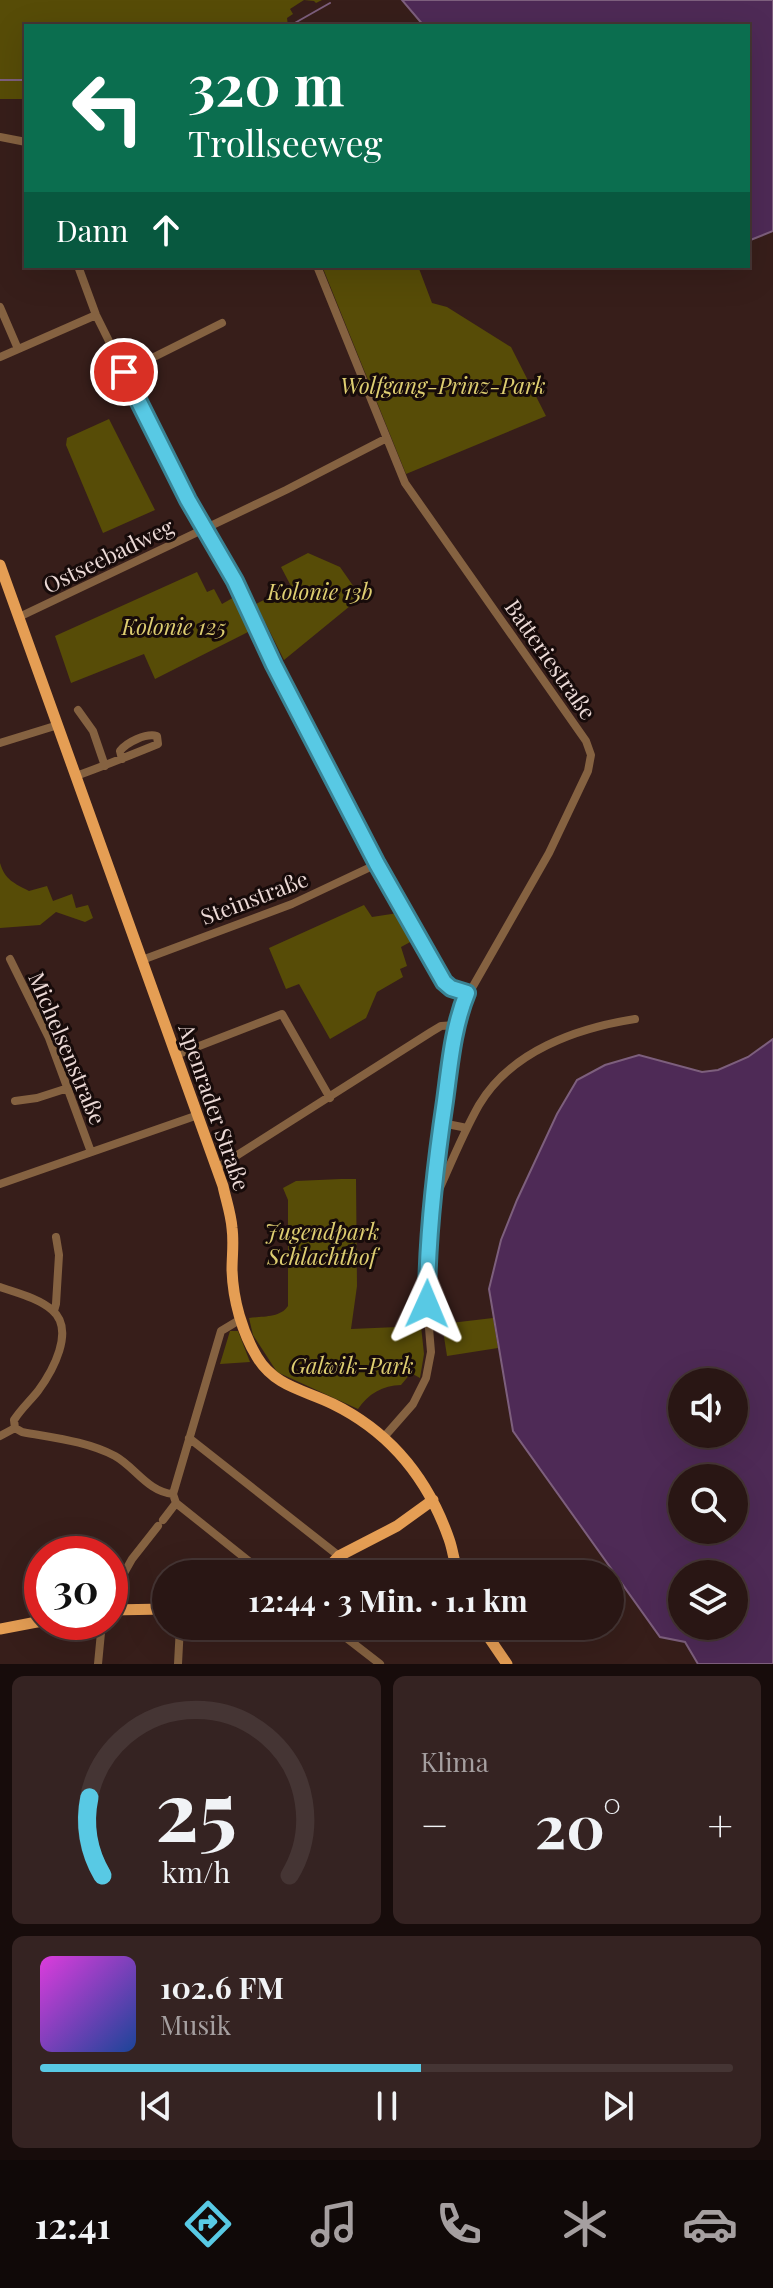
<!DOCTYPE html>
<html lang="de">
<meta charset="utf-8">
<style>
:root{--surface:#291614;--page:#352322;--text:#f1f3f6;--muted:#a59fa0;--line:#453534;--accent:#58c9e4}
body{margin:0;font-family:"Playfair Display",serif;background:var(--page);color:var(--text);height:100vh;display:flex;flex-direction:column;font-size:30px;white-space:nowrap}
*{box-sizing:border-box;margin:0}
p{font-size:26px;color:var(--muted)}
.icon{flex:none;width:44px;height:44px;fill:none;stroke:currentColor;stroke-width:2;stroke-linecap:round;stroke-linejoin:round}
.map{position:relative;height:1664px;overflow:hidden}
.side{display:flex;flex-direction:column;gap:12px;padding:12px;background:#170c0b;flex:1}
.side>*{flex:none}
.hud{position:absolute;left:24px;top:24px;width:726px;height:244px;border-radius:0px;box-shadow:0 8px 32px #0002,0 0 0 2px var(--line);background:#0b6e4f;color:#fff;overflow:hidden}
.tools{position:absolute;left:668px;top:1368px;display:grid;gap:16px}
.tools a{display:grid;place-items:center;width:80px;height:80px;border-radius:50%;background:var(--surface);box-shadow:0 8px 32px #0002,0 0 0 2px var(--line);font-size:40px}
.speed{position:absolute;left:24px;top:1536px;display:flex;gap:16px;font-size:40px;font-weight:700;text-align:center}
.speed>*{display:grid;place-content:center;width:104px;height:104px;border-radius:50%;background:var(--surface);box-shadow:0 8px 32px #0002,0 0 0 2px var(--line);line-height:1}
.speed .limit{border:12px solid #d22;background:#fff;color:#111}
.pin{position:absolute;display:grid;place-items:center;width:68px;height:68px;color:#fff;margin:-34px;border:4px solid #fff;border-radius:50%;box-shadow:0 2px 8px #0007}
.me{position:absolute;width:88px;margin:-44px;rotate:1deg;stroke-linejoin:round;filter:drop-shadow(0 0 6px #0008)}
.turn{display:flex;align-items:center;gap:28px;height:168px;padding:0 32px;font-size:36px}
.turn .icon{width:104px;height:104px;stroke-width:2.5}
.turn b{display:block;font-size:56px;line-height:68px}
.then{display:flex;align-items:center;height:76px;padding:0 32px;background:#0003;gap:16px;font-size:30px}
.big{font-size:60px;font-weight:700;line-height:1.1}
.side .tile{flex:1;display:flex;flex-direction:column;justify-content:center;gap:12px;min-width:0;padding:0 28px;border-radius:12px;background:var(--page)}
.side .dial{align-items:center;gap:0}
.dial svg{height:208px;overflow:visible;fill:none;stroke:var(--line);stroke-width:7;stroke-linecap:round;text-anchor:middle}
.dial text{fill:var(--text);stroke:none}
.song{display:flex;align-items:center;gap:24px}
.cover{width:96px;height:96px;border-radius:12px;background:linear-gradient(135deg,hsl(300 70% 55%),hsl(220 70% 35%))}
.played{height:8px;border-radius:4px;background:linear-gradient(90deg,var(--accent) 55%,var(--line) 55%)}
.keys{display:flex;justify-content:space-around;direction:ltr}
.heat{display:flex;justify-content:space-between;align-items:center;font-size:44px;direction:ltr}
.side .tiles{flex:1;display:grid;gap:12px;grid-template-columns:1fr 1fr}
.tile:last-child{grid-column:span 2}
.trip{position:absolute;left:152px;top:1560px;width:472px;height:80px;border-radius:40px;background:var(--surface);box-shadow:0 8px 32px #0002,0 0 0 2px var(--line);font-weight:700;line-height:80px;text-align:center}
.tab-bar{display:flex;height:128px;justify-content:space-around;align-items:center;background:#100908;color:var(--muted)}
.tab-bar .icon{width:56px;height:56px}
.tab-bar .active{color:var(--accent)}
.tab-bar b{font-size:36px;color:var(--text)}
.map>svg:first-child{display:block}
.green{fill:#574c07}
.water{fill:#4e2a56;stroke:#7d5f7d;stroke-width:2;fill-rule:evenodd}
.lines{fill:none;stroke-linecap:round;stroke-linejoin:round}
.stream{stroke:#7d5f7d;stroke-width:2}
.minor{stroke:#856241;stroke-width:8}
.major{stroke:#e59e54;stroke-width:11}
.route-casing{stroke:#398394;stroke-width:20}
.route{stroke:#58c9e4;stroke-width:14}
.labels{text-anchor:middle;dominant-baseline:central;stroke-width:6;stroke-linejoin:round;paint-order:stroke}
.park-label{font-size:22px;font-style:italic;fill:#dece71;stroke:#170b0a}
.street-label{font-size:22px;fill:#ecdad7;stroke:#170b0a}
</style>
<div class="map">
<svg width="773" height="1664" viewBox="0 0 773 1664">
<rect width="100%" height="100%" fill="#371e1a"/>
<path class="green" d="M0,0H322L316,3L314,1L304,0L290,9L293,14L287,18L288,26H26V99H0Z
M322,266H418L432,303L447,307L511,347L546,416L406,474Z
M109,419L155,510L103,533L66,445L67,438Z
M308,553L340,567L361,597L284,660L256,604L291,586L281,567Z
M197,572L207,592L214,589L222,604L236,596L252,630L155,679L144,654L71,683L55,636Z
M0,863C5,880 14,883 29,891L47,886L53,901L72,894L76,908L88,905L93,918L85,922L56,912L40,925L0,928Z
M364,905L372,917L398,913L414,940L401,947L407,966L400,969L403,977L377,992L366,1018L330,1039L299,984L286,989L269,948Z
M341,1179H356L357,1286L351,1329L421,1326L424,1354L420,1378L411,1373L401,1385C383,1385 368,1394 358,1409L277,1372L253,1335L249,1318C263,1316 280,1318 288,1306V1200L283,1188L296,1181Z
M493,1318L498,1348L447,1356L442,1324Z
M230,1331H238L250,1362L220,1364Z"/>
<path class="water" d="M402,0H773V231L748,241V26H424Z
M773,1039V1664H698L685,1642L660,1637L513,1431L489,1289L501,1240L517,1200L557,1114L577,1080L605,1065L639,1055L702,1072L718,1070L748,1057ZM682,1382H734V1434H682ZM682,1478H734V1530H682ZM682,1574H734V1626H682Z"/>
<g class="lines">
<path class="stream" d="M293,24L330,3
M236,26H248
M0,80H26"/>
<path class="minor" d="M0,137L26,142
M78,266L96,315L188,500L235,581L274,665L377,864L444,982L451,988L467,993
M317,266L405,483L586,741L591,755L588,771L549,853L460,1009L442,1123L429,1233L427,1304L431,1352L426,1378L413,1404L384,1437
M0,307L18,349
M0,357L96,315
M124,372L222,323
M19,617L286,490L385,439
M78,710L93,731L105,766
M0,743L58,725
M76,776C104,766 131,755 158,744L157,736C146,733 127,742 120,751L122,759
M10,959L49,1038L91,1152
M142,960L292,904L377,864
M176,1055L282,1014L330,1098
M15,1101L37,1098L68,1088
M442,1123L467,1128
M217,1168L431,1032L441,1026L456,1025
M0,1184L198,1115
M435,1199C449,1168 462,1135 479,1105C511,1051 577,1028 635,1019
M0,1287C17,1293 38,1298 52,1310C76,1330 52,1372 38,1391C30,1401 21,1409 14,1420L15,1428
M54,1311L56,1304L59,1255L56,1237
M15,1428L22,1432C54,1438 86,1441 115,1456C135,1467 148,1492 173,1494
M0,1436L15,1428
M189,1438L339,1556
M173,1494L221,1331L241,1319
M173,1494L176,1503L265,1574
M163,1520L176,1503
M110,1598L132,1559L158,1526
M331,1626L380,1664
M98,1664L102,1622
M178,1664L180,1626"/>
<path class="major" d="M0,565L223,1186C226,1200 231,1214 232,1228C234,1242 232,1256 232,1270C233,1300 242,1332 257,1357C275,1387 305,1390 333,1404C390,1432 428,1479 449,1539C453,1550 454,1562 458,1574
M322,1574L339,1556L397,1526L433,1500
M110,1610L166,1609
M481,1626L507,1664
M0,1629L42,1621"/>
</g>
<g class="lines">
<defs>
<path id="route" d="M124,372L188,500L235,581L274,665L377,864L444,982L451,988L467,993C453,1027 450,1064 445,1101C435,1168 427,1236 427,1304"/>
</defs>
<use href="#route" class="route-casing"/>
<use href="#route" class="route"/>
</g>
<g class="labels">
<g class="park-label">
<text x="443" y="385">Wolfgang-Prinz-Park</text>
<text x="320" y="591">Kolonie 13b</text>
<text x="174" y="626">Kolonie 125</text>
<text x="322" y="1231">Jugendpark<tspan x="322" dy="25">Schlachthof</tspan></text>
<text x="352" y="1365">Galwik-Park</text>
</g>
<g class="street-label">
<text transform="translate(108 555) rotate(-26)">Ostseebadweg</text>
<text transform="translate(551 659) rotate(55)">Batteriestraße</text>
<text transform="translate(254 897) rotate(-21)">Steinstraße</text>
<text transform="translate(68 1048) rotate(67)">Michelsenstraße</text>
<text transform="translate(215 1107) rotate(71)">Apenrader Straße</text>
</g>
</g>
</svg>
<div class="tools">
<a><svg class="icon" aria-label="sound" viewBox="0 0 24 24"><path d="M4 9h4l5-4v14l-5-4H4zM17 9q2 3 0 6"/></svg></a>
<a><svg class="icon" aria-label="search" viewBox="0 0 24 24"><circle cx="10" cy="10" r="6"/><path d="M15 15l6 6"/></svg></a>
<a><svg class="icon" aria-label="layers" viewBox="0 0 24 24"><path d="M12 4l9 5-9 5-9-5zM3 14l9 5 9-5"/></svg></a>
</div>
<div class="speed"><div class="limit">30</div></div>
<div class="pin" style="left:124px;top:372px;background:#d93025"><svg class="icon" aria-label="arrive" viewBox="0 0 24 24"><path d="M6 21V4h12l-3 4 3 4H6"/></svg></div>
<svg class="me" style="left:427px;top:1304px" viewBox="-20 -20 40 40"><path d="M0-17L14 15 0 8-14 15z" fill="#58c9e4" stroke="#fff" stroke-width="4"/></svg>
<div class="trip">12:44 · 3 Min. · 1.1 km</div>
<div class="hud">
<div class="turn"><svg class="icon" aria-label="left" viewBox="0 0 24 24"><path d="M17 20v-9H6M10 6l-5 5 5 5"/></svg><div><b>320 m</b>Trollseeweg</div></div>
<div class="then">Dann<svg class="icon" aria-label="ahead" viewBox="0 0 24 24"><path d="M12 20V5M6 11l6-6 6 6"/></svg></div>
</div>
</div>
<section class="side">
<div class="tiles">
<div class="tile dial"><svg viewBox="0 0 100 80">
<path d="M14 69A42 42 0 1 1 86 69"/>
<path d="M14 69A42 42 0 0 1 9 39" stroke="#58c9e4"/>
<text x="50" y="56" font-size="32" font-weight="700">25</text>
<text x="50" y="72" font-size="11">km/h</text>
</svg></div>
<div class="tile"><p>Klima</p>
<div class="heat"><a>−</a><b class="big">20°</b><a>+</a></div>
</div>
<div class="tile">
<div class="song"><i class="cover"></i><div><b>102.6 FM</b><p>Musik</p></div></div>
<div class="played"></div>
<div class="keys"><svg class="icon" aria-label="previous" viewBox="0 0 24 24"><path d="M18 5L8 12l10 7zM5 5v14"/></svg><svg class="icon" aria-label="pause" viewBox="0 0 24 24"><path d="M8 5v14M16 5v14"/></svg><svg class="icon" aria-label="next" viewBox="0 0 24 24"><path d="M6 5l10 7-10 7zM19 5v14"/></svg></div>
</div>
</div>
</section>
<nav class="tab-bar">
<b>12:41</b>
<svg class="icon active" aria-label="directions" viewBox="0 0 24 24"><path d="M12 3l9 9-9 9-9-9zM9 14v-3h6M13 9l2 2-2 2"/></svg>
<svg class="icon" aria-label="music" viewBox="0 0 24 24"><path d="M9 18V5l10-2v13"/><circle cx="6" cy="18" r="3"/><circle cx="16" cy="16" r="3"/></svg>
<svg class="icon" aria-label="phone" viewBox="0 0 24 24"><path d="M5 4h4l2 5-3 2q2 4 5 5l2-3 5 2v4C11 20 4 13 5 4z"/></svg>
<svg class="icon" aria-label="climate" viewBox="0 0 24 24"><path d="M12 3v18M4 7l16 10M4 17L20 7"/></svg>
<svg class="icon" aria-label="car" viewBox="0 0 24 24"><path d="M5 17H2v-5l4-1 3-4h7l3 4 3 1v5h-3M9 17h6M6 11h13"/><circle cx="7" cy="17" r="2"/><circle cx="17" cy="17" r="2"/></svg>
</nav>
